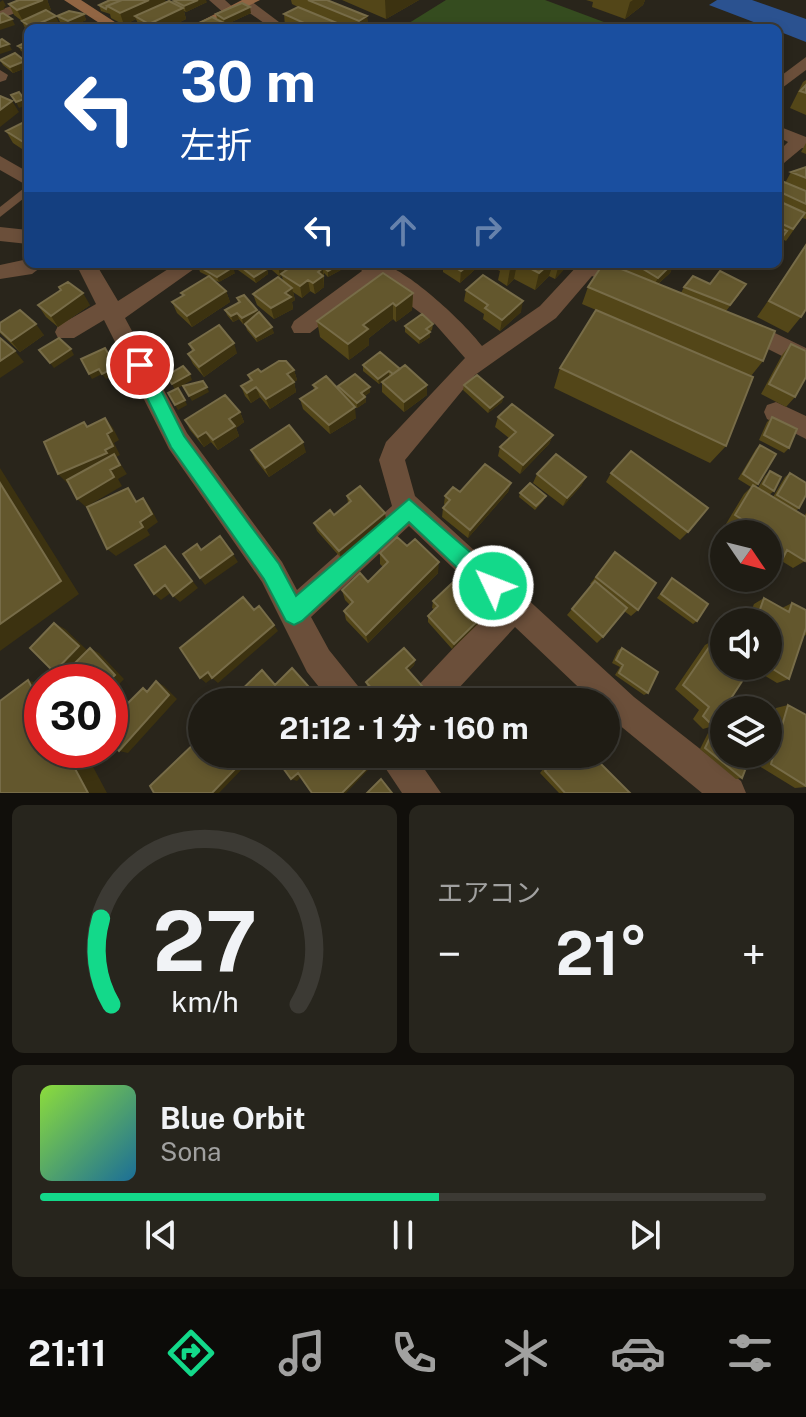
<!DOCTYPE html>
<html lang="ja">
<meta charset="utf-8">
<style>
:root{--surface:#1f1c14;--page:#27251d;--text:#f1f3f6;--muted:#a1a1a0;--line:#3c3a34;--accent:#13d98a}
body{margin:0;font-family:"Public Sans","Noto Sans JP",sans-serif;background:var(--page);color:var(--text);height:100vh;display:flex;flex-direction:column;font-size:30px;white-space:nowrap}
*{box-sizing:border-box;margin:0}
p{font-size:26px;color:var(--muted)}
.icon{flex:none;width:44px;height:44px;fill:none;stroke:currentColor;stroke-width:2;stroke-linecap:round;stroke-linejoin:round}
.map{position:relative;height:793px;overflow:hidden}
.details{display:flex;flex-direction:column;gap:12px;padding:12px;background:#110f0b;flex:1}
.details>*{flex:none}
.banner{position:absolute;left:24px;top:24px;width:758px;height:244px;border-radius:12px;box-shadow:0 4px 12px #0003,0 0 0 2px var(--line);background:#1a4fa0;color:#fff;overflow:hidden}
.needle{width:52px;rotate:125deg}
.controls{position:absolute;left:710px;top:520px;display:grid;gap:16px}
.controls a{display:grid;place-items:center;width:72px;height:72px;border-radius:50%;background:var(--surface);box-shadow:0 4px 12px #0003,0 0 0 2px var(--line);font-size:40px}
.speed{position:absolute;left:24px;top:664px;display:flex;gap:16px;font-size:40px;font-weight:700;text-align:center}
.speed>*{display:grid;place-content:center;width:104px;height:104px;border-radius:50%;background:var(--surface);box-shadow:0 4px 12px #0003,0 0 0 2px var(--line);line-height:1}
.speed .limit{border:12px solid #d22;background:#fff;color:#111}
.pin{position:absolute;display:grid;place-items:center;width:68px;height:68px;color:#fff;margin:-34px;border:4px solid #fff;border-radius:50%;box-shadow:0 2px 8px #0007}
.me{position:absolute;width:88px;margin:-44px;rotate:313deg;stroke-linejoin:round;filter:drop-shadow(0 0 6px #0008)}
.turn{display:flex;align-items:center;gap:28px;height:168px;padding:0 24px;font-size:36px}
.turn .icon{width:104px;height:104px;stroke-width:2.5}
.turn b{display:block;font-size:56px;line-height:68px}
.lanes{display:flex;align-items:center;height:76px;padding:0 24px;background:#0003;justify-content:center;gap:40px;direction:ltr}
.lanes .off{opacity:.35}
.big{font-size:60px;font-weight:700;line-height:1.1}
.details .card{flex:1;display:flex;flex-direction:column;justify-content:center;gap:12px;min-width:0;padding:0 28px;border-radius:12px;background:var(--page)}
.details .dial{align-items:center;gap:0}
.dial svg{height:208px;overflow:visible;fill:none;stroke:var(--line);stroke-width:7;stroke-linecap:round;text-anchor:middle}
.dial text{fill:var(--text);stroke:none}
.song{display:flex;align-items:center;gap:24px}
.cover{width:96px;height:96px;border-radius:12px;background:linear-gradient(135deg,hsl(90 70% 55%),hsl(200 70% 35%))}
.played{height:8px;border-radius:4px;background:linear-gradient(90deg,var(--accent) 55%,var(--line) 55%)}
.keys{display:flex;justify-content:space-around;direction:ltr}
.heat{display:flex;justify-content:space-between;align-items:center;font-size:44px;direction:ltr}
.details .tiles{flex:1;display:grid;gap:12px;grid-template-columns:1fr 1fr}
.card:last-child{grid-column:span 2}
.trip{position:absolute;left:188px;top:688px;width:432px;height:80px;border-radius:40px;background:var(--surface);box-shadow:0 4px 12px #0003,0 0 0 2px var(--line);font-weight:700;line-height:80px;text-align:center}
.menu{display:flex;height:128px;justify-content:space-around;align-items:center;background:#0c0b08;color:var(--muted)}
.menu .icon{width:56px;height:56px}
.menu .current{color:var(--accent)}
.menu b{font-size:36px;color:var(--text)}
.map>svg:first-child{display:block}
.green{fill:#354c1f}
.water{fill:#2b5290}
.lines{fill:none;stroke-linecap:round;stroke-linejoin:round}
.lane{fill:#6b4f3a;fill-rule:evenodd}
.street{fill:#6b4f3a;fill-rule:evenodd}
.secondary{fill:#916543;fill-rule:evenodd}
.wall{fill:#534618}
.shaded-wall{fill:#3c3210}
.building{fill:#63572d;stroke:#776c48;stroke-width:2}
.route{fill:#13d98a;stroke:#0c8d5a;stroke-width:2}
</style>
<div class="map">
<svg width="806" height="793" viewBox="0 0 806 793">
<rect width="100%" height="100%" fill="#29251b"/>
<path class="green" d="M446,0H545L620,28H401Z"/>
<path class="water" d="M717,0H752L806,19V42L778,31V28H769L709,5Z"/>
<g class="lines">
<path class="lane" d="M28,185V195L0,217V207Z"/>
<path class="street" d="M28,0H48L0,19V10Z
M209,0H225L237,11L225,14Z
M241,1H251L287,28H271L241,7Z
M806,57V70L778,91V78Z
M0,70L8,75L6,80L0,82Z
M778,126L806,137V149L802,148L778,168V152L788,142L778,137Z
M0,156L28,172V186L0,170Z
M0,227L28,230V244L0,241Z
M28,259V264H45L32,274L0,279V265Z
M76,264H96L118,301L176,264H201L125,318L187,433L282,562L297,590L392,506L379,460L386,442L465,358L435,324L378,281L310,333H294L291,327L294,321L362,271L357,264C364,264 375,262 383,264C410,272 465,323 482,346L540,306L579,264C598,264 627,266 639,283L635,288L628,291L592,276L556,318L475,375L405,460L415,496L634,697L741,781L746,793H702L612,719L606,714V702H594L515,627L446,702H408L413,691L493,606L409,526L311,617L329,650L362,691L367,702H331L307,672L262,582L169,449L104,320L74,338H58L55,332L58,326L96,304Z
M744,318L806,348V368L736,333L733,327Z
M776,402L806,416V439L767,419L764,412L767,405Z
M376,754H414L441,793H402Z"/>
<path class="secondary" d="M64,0H81L124,28H107Z
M242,0H260L206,28H188Z"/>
</g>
<path class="wall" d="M17,0H47L51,10L48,11L61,28H28L27,33L22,21L14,15L9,4Z
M165,0L166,3L175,4L174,1L207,2L186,12L184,11L186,19L168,28H140L136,19L124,25L111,18L110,14L101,11L99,5Z
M291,0H327L367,16L368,28H290L285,26L284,14L298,7L292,4Z
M342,0H419L386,19Z
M586,0H645L643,5L625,19L592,7L593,2Z
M251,13L225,25L223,24L224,28H192V26L217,19L216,14Z
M84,14L86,20L71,27L60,22L57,16Z
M28,41V55L21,51L18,46Z
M0,60L25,61L28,67L13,73L3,65Z
M806,80V115L790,108L803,82Z
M28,124V153L13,143L6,131Z
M806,143V154L801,152Z
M806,167V219L802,218L786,241L782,239L778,244V188L785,183L791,172Z
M806,245L801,317L788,333L757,317Z
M237,264L267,269L268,274L256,283L238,270Z
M265,264H316L318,265V264H347L348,266L328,277L324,273V287L315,294L310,291L302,298L293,292L295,300L292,302L293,309L274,319L257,305L253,294L283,281L282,276L280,277Z
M443,264H481L460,283L443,272Z
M494,264H569L555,279L549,276L535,290L514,279L507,286L498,280L500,271L494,268Z
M626,264H674L670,273L658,284L681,293L684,287L710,284L739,295L726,311L763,361L751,376L582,304L588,287L623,270Z
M198,266L235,273L219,282L212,279L226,291L230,302L192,327L177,313L172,302L183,296L181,293L208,276L200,272Z
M466,290L521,312L500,331L483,319L484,314L464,301Z
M413,293L412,310L396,322L393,319L369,338V345L349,360L320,337L317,321Z
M237,298L258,312L274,333L257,342L247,330L245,324L247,322L243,324L239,319L233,322L227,315L225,310L238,303Z
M38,305H90L58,327L46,317Z
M0,323L44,335L20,352L0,333Z
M433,324L432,330L429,332L430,337L419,344L405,332V326Z
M189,344L237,353L204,377L193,364L188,354L192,351Z
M791,344L795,397L786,407L761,394L782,355Z
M363,365L400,369L427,385V395L404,412L382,392V382L389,377L379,384L363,371Z
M560,368L726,446L710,463L554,388Z
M294,370L297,380L294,382L296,392L270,409L260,397L251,403L245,396L241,386L250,381L248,375Z
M313,385L339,391L338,386L370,387V392L365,396L366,402L357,408L342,394L356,418L330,434L303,409L300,399L314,390Z
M464,385L503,397L502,402L488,413L463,390Z
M240,412L244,422L236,428L239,436L218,450L211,442L204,447L190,430L185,420Z
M498,417L553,435L549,444L520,474L498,456L500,447L509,438L495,427Z
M772,417L789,448L784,453L759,440L767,422Z
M760,445L758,484L755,487L758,488L765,476L770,471L774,491L769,495L773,497L785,477L790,473L799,508L796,511L804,516L806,513V558L805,561L793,568L780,560L773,565L768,562V534H743L726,524L744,494L751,487L738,479L756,449Z
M251,450L306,452L269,477L255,459Z
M611,473L688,532L680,540L606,482Z
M537,474L586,477L581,486L563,506L533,483Z
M511,483L508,492L468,538L442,517L443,508L445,505L444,504L445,496L460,492Z
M520,493L544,500L535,510L519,497Z
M347,496L385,513L386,521L341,558L317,531L314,523L334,515L348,503Z
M615,552L638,610L631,616L624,611L603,637L597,643L567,615L592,585L590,584Z
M380,553L438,573L368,643L346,620L344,611L350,605L345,600L342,590L368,582L383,567L380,564Z
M672,578L697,621L693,624L657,598Z
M764,598L782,608L792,603L806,610V635L803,636L789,679L777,683L749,666H768V622H737L739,616L749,610L751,611L754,604Z
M433,601L495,604L492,610L452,649L428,622V616L435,610L432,608Z
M714,640L713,726L703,729L693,719L699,710L675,689L705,645Z
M622,648L648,693L644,695L615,675L620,667L612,663L618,650Z
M415,660L414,665L408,671L421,690L410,702H380L367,686L366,682Z
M788,705L806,715V787L795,788L759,766L763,754H768V735L776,708Z
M715,727L724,754L742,778L736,779L700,749L710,729Z
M555,754H591L630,793H559L540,773Z"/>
<path class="shaded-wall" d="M3,0L6,6L4,7L5,9L0,11V2Z
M43,0H47L51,10L23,21L17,10Z
M149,0H165L166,5L135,16L136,19L124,25L120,13Z
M198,0H206L207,2L186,12L184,6Z
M385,0H419L386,19Z
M633,0H645L643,5L625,19L630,2Z
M250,7L251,13L225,25L224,19Z
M183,8L186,19L168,28H151L149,24Z
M84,14L86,20L71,27L68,21Z
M56,16L61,28H32L31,27Z
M367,16L368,28H360L359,21Z
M12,19L15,25L0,30V23Z
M222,22L224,28H210Z
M9,44L12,50L0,54V47Z
M25,61L28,67L13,73L10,67Z
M24,99L27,105L19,108L16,102Z
M12,101L19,112L0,127V110Z
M279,264H299L280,277L278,265Z
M340,264H347L348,266L328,277V271Z
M470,264H481L460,283L461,271Z
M515,264H517L514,279L507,286L510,269Z
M549,264H553L549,276L535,290L539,273Z
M559,264H569L555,279Z
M672,264H674L670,273L652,289L658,278Z
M233,267L235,273L219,282L217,277Z
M323,268L324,287L315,294L313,283L318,272Z
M267,269L268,274L256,283L254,277Z
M308,280L310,291L302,298L300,286Z
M292,288L295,300L292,302L293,309L274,319L271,308L285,293Z
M226,291L230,302L192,327L187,316Z
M83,293L90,305L58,327L51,316Z
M413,293L412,310L396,322V306Z
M523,301L521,312L500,331L502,320Z
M393,303V319L369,338V345L349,360L348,344L363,325Z
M257,310L259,315L243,324L242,318Z
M237,313L239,319L233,322L231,316Z
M36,324L44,335L20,352L11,341Z
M272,327L274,333L257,342L256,337Z
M430,332V337L419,344L420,339Z
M234,343L237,353L204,377L199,367Z
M105,348L119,372L106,379L102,374L92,379L89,374L99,369Z
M71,349L74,355L54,368L50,363Z
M15,351L24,362L0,378V361Z
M294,370L297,380L294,382L296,392L270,409L266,399L287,374Z
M389,371V376L379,384L378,379Z
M190,374L192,380L175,390L172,384Z
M427,385V395L404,412V402Z
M207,387L209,392L192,401L189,396Z
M256,387L260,397L251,403L247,393Z
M370,387V392L362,398L361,393Z
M365,397L366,402L357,408V403Z
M503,397L502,402L488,413L490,408Z
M185,400L187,405L178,410L175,405Z
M355,407L356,418L330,434L329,425Z
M240,412L244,422L236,428L239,436L218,450L213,440L229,419Z
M105,418L113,428L119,440L114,443L120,455L116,457L127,474L118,479L122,486L86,507L77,499L110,470L114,462L67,483L58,474L105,450L107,434Z
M206,432L211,442L204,447L198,437Z
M553,435L549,444L520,474L523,465Z
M303,442L306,452L269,477L265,468Z
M0,468L79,594L0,651Z
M586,477L581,486L563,506L567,498Z
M511,483L508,492L468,538L470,530Z
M143,498L150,507L158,522L147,530L150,535L116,556L107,549L140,522Z
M385,513L386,521L341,558L339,551Z
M165,546L198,588L180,602L173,596Z
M233,554L238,562L205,585L200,578Z
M439,562L438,573L368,643L366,635Z
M165,585L172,592L161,600L154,594Z
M495,604L492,610L452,649L454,644Z
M54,623L65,629L88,651L65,677L54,672Z
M274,625L278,631L218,683L212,678L214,677L206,683L200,678Z
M90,648L99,653L124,679L110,694V682H108Z
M415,660L414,665L406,673V668Z
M28,680L42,685V707Z
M156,681L164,686L177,699L128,753L119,751Z
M308,686L311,690L299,702H292Z
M422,686L421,690L410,702H406Z
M65,750H84L107,793H88Z
M229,754H233L243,768L219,793H212Z
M368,767L369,769L346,793H342Z
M298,773L303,775L297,781L291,779Z"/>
<path class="building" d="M19,0H43L17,10L9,4Z
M110,0H122L107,6L106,9L99,5Z
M122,0H149L120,13L107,6Z
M177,0H198L184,6L174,1Z
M308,0H327L367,16L359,21Z
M169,1L183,8L149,24L135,16Z
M242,3L250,7L224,19L216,14Z
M298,7L349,28H315L284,14Z
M46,10L56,16L31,27L22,21Z
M69,11L84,14L68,21L57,16Z
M3,13L12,19L0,23V14Z
M212,17L222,22L210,28H196L192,26Z
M380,24L388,27L373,28Z
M2,39L9,44L0,47V40Z
M28,41V51L18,46Z
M15,53L25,61L10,67L0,60Z
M806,85V93L800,91Z
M19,92L24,99L16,102L11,95Z
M0,96L12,101L0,110Z
M24,122L28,124V145L6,131Z
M806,167V178L791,172Z
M784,182L806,191V204L778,191V188Z
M781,202L805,213L793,229L778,222V206Z
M778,227L787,231L778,243Z
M806,245V309L801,317L769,301Z
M201,264H230L233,267L217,277L198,266Z
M237,264H258L267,269L254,277Z
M295,264H316L323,268L318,272L323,276L313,283L308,280L300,286L281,274Z
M319,264H340L328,271Z
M450,264H470L461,271Z
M502,264H515L510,269Z
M522,264H549L539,273Z
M603,264H609L775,331L763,361L588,287Z
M635,264H672L658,278Z
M720,271L746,284L730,305L684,287L693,276L710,284Z
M383,273L413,293L396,306L393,303L363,325L368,329L348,344L317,321Z
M483,275L523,301L502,320L485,308L488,305L466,290Z
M209,276L226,291L187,316L172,302L184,295L181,293Z
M278,277L292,288L285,293L291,297L271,308L253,294Z
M68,282L83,293L51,316L38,305L61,290L59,287Z
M244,295L257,310L242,318L237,313L231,316L225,310L240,302L237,298Z
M20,310L36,324L11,341L0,331V323Z
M596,310L753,377L726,446L560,368Z
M259,312L272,327L256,337L245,324Z
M422,314L433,324L426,329L430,332L420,339L405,326Z
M219,325L234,343L199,367L188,354L194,350L189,344Z
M0,338L15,351L0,361Z
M59,338L71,349L50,363L39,350Z
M791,344L806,351V377L795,397L769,384Z
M105,348L116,367L102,374L99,369L89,374L81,359Z
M380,352L400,369L393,374L389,371L378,379L363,365Z
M279,361H286L294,370L287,374L294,382L266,399L256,387L247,393L241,386L252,380L248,375L258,369L261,372Z
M405,365L427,385L404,402L382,382Z
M183,366L190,374L172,384L166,376Z
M355,374L370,387L361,393L365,397L357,403L338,386Z
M477,375L503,397L490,408L464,385Z
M326,376L355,407L329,425L300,399L317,388L313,385Z
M203,381L207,387L189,396L183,386Z
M178,388L185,400L175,405L168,393Z
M225,395L240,412L229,419L235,426L213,440L206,432L198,437L185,420Z
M512,404L553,435L523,465L500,447L516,432L498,417Z
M772,417L797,429L789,448L764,435Z
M105,418L112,431L107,434L113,446L105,450L107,453L58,474L44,442L84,422L87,427Z
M289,425L303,442L265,468L251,450Z
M760,445L776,454L758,484L743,474Z
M631,451L708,508L688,532L611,473Z
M114,454L120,465L110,470L114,477L77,499L67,480Z
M556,454L586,477L567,498L537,474Z
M485,464L511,483L470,530L443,508L450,500L445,496L453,487L460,492Z
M770,471L781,477L774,491L763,484Z
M790,473L806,483V495L799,508L777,495Z
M0,483L61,581L0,624Z
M530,483L546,496L536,506L520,493Z
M753,485L806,517V558L805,561L787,550L783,558L768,548L772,538L768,536V534H765L735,515Z
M360,486L385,513L339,551L314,523L330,510L334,515L351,501L347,496Z
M128,488L136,502L143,498L152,514L140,522L143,527L107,549L87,507Z
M220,536L233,554L200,578L183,554L197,544L201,550Z
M397,537L407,546L415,539L439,562L366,635L344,611L353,602L342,590L360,573L368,582L388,562L380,553Z
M165,546L192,581L173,596L165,585L154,594L135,565Z
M615,552L656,583L638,610L596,577Z
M464,572L495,604L454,644L428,616L438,606L433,601Z
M672,578L708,604L697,621L661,594Z
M595,581L627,608L603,637L572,609Z
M243,597L254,610L259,606L274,625L212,678L208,672L200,678L180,648Z
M764,598L789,612L792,603L806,610V628L789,679L768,666V622H744L749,610L758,615Z
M54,623L79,646L54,672L30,648Z
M714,640L724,648V666H746L750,669L713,726L703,716L709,707L683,685Z
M90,648L115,675L108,682H64L60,678Z
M404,648L415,660L406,668L422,686L406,702H383L366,682Z
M622,648L658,672L648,693L619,673L623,665L616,660Z
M292,668L308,686L292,702H235L232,699L262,670L275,685Z
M28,680L42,707V750H65L88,793H0V701Z
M156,681L169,695L119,751L110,741V709L122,696L128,703L143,688L147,692Z
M788,705L806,715V786L771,764Z
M715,727L724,734V754H733L747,765L742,778L705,748Z
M202,736V754H229L238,766L212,793H154L150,786Z
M273,754H358L368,767L342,793H312L298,773L291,779Z
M558,754H591L630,793H565L545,771Z
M381,779L392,793H367Z"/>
<path class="route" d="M140,358L146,360L184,436L279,564L296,596L409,499L500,578L504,586L500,594L493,597L485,594L409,522L302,621L294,625L286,621L264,579L171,447L131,365Z"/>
</svg>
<div class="controls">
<a><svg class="needle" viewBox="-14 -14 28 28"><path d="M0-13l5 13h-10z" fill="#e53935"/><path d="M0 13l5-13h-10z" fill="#a1a1a0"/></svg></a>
<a><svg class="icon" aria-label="sound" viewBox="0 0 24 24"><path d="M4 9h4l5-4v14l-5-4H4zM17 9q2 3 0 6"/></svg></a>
<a><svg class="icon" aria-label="layers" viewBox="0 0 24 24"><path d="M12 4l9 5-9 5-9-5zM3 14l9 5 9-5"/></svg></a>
</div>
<div class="speed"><div class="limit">30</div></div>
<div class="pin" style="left:140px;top:365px;background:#d93025"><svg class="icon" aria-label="arrive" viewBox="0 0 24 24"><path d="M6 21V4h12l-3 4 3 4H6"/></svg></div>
<svg class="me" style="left:493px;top:586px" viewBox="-20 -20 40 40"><circle r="17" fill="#13d98a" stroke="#fff" stroke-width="3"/><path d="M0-11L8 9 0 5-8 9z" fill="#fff"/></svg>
<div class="trip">21:12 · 1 分 · 160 m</div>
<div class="banner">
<div class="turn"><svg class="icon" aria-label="left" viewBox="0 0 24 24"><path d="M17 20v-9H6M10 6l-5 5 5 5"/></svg><div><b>30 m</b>左折</div></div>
<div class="lanes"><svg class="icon" aria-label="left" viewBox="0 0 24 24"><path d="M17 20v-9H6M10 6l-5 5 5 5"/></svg><svg class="icon off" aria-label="ahead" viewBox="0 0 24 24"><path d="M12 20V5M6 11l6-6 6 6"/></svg><svg class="icon off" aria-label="right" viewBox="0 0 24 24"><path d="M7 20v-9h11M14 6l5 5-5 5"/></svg></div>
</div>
</div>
<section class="details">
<div class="tiles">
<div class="card dial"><svg viewBox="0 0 100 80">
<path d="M14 69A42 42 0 1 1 86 69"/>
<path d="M14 69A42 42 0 0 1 10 36" stroke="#13d98a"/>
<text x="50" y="56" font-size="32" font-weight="700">27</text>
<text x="50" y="72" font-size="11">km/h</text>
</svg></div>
<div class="card"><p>エアコン</p>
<div class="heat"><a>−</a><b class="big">21°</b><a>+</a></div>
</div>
<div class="card">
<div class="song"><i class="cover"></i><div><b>Blue Orbit</b><p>Sona</p></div></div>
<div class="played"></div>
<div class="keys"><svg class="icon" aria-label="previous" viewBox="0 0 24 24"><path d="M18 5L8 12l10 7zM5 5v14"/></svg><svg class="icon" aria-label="pause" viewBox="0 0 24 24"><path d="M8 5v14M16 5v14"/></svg><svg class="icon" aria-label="next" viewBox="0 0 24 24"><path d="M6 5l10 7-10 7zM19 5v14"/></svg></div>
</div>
</div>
</section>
<nav class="menu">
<b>21:11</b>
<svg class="icon current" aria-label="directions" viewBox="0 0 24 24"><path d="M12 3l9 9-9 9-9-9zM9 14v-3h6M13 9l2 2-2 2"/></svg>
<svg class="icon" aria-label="music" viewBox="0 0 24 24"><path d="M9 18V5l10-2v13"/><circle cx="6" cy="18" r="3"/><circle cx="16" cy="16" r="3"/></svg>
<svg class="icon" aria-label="phone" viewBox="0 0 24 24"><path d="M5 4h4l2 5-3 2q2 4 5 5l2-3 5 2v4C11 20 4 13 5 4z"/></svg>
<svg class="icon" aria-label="climate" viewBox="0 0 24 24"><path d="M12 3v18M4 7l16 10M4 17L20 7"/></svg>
<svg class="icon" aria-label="car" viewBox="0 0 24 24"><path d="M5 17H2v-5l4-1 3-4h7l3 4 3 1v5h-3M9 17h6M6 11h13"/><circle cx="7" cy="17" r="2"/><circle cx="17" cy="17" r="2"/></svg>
<svg class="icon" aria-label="filters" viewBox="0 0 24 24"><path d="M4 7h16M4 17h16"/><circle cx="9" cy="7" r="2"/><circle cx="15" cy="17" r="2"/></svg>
</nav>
